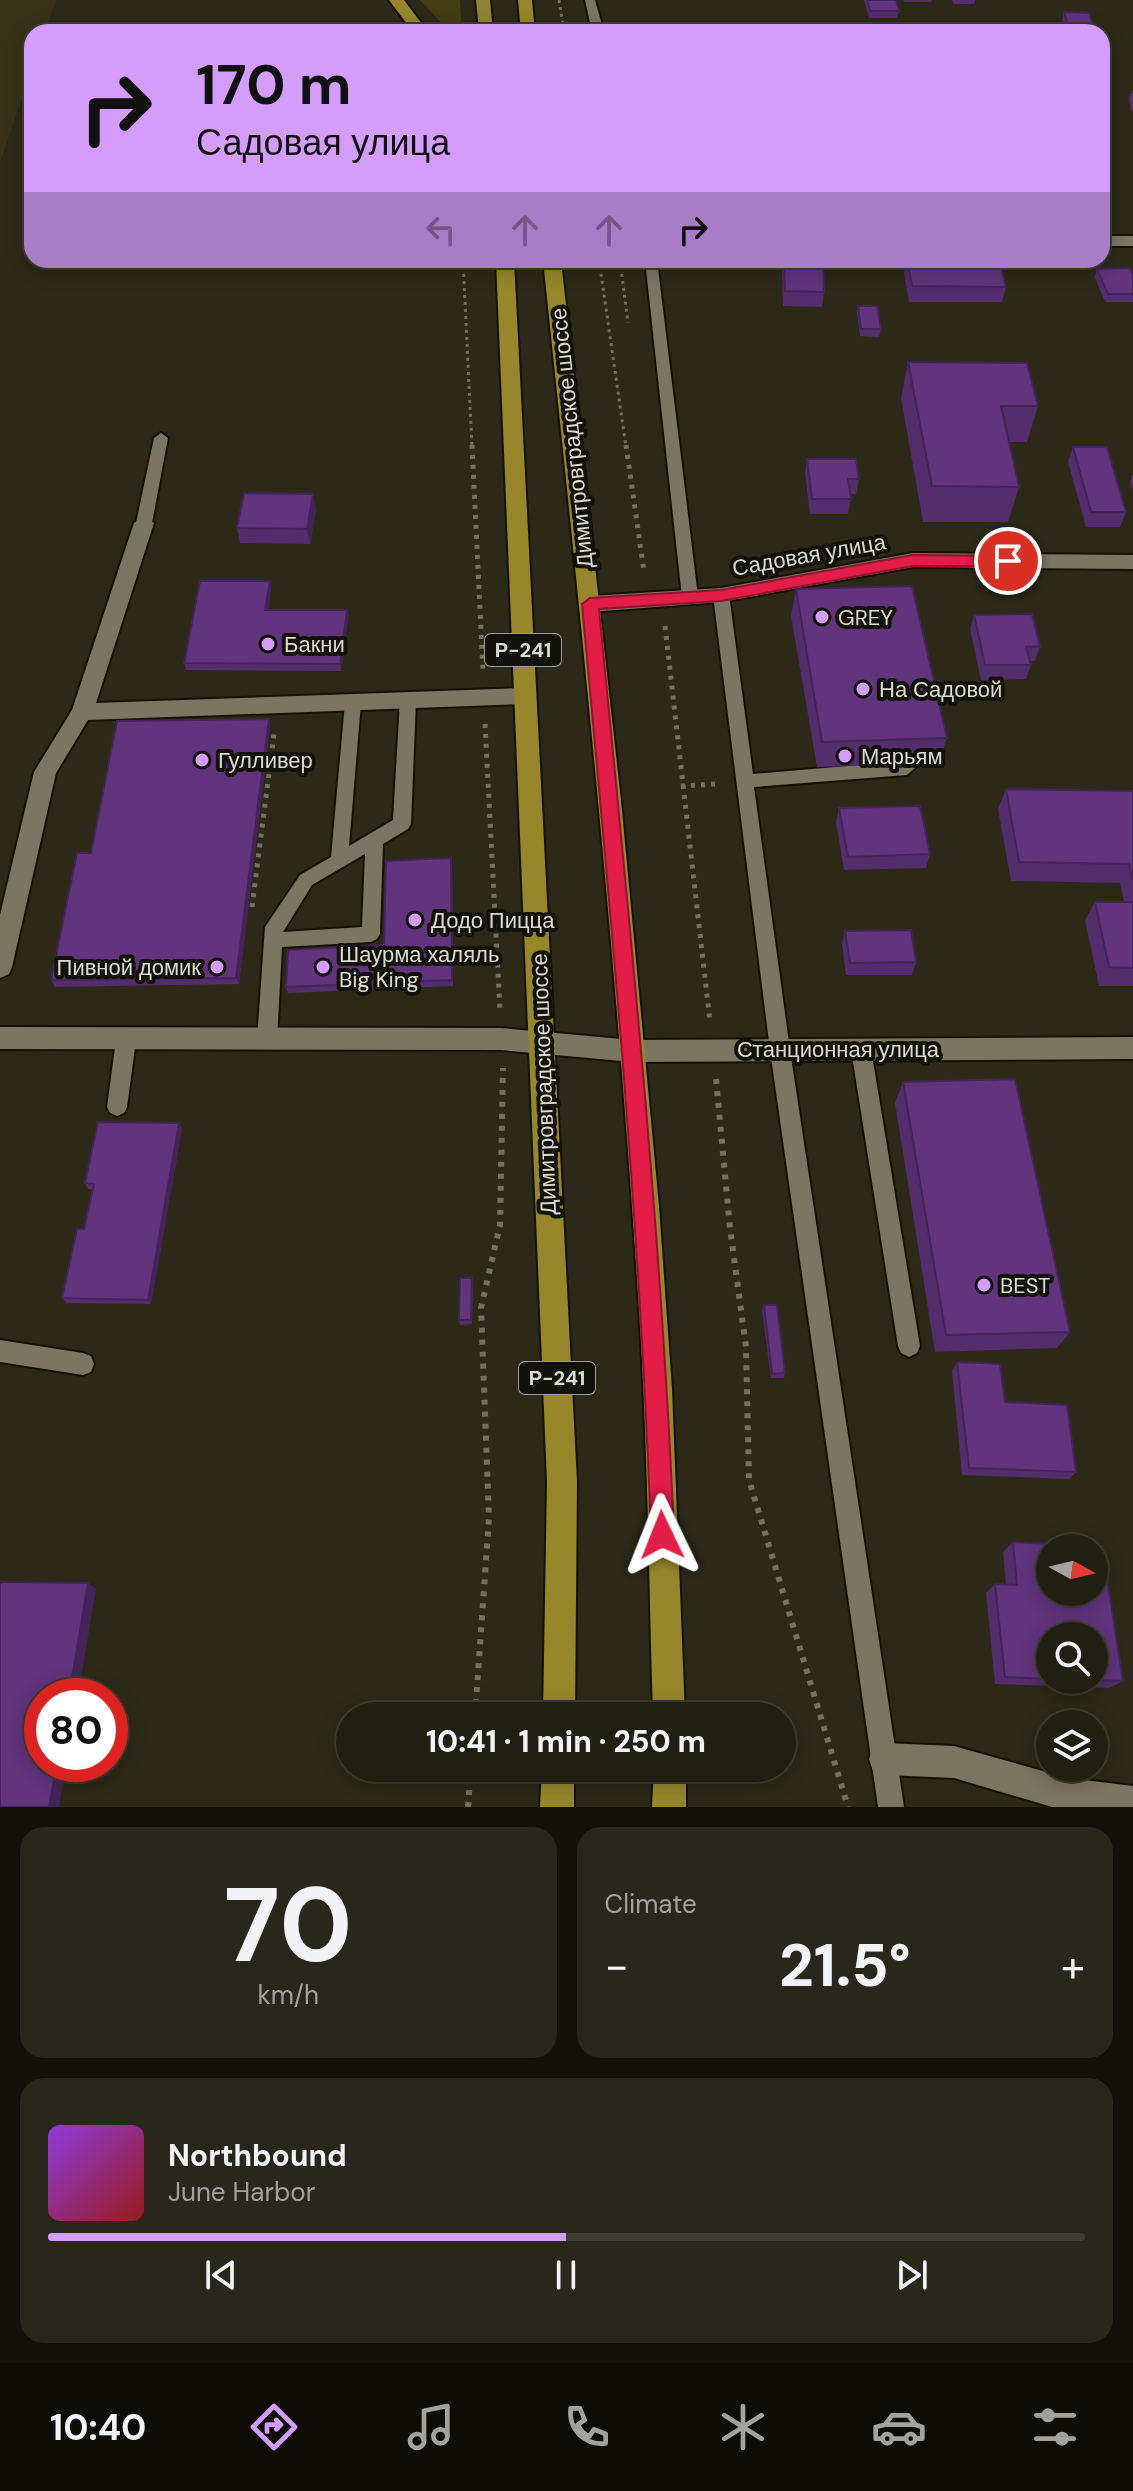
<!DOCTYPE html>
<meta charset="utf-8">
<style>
:root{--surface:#211f12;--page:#29271b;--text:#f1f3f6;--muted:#a2a29f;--line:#3e3d32;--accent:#d49cfb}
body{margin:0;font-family:"DM Sans",sans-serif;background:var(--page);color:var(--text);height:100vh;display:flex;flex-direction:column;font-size:30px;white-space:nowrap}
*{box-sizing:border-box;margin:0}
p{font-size:26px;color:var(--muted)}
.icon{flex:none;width:44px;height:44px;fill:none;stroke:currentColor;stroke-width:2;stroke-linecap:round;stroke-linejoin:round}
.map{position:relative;height:1807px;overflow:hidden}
.side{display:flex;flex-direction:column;gap:20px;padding:20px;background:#12110a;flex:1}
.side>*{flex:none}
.top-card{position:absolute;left:24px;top:24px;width:1086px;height:244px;border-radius:24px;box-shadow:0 4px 20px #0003,0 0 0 2px var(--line);background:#d49cfb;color:#111;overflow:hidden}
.needle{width:52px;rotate:98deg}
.tools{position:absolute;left:1036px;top:1534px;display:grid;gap:16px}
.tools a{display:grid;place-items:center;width:72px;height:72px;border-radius:50%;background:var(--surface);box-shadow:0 4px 20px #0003,0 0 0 2px var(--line);font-size:40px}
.speed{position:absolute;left:24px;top:1678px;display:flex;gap:16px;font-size:40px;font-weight:700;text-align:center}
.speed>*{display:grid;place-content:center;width:104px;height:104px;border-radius:50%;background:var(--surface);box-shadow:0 4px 20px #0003,0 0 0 2px var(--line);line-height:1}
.speed .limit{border:12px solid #d22;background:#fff;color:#111}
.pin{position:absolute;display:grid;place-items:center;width:68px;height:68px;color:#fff;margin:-34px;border:4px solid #fff;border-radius:50%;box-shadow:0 2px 8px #0007}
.me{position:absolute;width:88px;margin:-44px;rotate:358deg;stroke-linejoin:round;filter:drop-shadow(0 0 6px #0008)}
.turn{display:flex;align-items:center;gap:28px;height:168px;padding:0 40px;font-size:36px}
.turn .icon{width:104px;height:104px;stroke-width:2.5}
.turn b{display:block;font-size:56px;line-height:68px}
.lanes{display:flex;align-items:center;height:76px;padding:0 40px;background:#0003;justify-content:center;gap:40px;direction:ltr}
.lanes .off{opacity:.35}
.big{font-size:60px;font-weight:800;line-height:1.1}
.side .widget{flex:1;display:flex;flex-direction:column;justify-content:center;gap:12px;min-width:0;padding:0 28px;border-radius:24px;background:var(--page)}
.side .dial{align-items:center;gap:0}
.dial b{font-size:104px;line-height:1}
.song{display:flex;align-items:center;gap:24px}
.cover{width:96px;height:96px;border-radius:12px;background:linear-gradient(135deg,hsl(270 70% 55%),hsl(0 70% 35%))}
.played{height:8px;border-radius:4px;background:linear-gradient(90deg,var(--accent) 50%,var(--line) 50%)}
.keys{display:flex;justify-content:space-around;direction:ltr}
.heat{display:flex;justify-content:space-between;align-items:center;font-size:44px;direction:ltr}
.side .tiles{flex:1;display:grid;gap:20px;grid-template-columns:1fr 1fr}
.widget:last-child{grid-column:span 2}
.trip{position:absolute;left:336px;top:1702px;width:460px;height:80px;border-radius:40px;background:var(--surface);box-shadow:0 4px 20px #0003,0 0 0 2px var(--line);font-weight:800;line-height:80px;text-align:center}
.dock{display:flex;height:128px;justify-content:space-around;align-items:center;background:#0d0c07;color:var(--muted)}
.dock .icon{width:56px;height:56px}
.dock .current{color:var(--accent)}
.dock b{font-size:36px;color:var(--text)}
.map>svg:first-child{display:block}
.built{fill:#373219}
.green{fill:#443c13}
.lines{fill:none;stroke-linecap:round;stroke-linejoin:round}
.service-casing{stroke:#151203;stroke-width:4}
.minor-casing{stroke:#151203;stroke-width:4}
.primary-casing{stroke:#151203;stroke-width:4}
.trunk-casing{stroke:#151203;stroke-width:4}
.path-far2{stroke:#737162;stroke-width:3;stroke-dasharray:3 4;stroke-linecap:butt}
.path-far1{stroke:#737162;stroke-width:5;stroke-dasharray:4 6;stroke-linecap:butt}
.path{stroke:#737162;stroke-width:6;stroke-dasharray:5 7;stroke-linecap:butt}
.service{fill:#7a7662;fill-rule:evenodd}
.minor{fill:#7a7662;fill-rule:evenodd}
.primary{fill:#908338;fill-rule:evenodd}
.trunk{fill:#97872a;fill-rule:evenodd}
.wall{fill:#532d6c;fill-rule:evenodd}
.shaded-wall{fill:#442458}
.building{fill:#61347d;stroke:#442458;stroke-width:2;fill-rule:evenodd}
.route{fill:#e11d48;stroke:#92132f;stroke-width:2}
.poi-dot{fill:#d49cfb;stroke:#13120a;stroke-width:3}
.labels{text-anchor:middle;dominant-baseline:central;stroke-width:8;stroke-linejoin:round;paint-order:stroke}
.shield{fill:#13120a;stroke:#a09e94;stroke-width:2}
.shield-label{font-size:20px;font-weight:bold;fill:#dcdacf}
.street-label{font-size:22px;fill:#dcdacf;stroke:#13120a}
.poi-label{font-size:22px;fill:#dcdacf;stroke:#13120a;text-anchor:start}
</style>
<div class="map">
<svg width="1133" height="1807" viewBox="0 0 1133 1807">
<rect width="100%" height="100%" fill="#2c2918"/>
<path class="built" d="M0,0H56L45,32H32V69L0,162Z"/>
<path class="green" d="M420,0H460L462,32H450Z"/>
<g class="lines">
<defs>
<path id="service" d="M585,0H595L604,32H592Z
M645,260H657L698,597L690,603L682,597Z
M161,433L168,438L152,523L144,528L136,523L154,438Z
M721,589L729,595L753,774L907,761L915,768L907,775L754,787L790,1050L904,1807H878L770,1050L713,595Z
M408,694L416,700L411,824L408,829L383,844L380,934L377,939L371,942L282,947L277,1040L274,1046L267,1048L260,1046L257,1040L265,927L300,875L331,857L345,703L353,697L361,703L349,846L393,820L400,700ZM365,854L362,927L283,932L312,885Z
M126,1032L133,1034L136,1040L127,1107L124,1113L117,1116L110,1113L107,1107L116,1040L119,1034Z
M861,1041L868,1043L871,1049L920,1346L917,1353L909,1357L901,1353L898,1346L851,1049L854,1043Z
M0,1340L83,1353L91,1356L94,1364L91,1372L83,1375L0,1362Z"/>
<path id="minor" d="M1102,236H1133V246H1102Z
M144,516L154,523L96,703L525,688L533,690L536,696L533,702L525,704L88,720L56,773L12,967L9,974L0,978V915L34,772L72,710L134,523Z
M913,553L1133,555V569L913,567L721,602L590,612L583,609L580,604L583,599L590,596L721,588Z
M0,1027L501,1028L633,1040L1133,1037V1059L633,1062L501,1050L0,1049Z
M885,1743L954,1746L1068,1778L1133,1786V1807H1052L954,1778L885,1775L873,1771L869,1759L873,1747Z"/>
<path id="primary" d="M476,0H490L493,32H479Z"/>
<path id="trunk" d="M389,0H404L428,32H413Z
M518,0H532L535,32H521Z
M496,260H514L577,1482L575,1716H543L547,1482Z
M543,260H561L621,800L659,1206L672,1389L685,1716H653C649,1591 648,1466 641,1342C619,980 581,620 543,260Z
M542,1768H574V1807H540Z
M654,1768H686V1807H652Z"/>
</defs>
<use href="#service" class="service-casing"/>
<use href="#minor" class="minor-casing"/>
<use href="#primary" class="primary-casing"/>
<use href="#trunk" class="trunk-casing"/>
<path class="path-far2" d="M559,0L564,32
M463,260L472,447
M599,260L626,447
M620,260L628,323"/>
<path class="path-far1" d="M472,445L483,671
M626,445L644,572
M665,626L710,1022
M485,724L500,1010
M681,786L716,784
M252,907L274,734"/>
<path class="path" d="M716,1079L730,1228L746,1347L749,1480L848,1807
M475,1716L489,1518L481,1308L500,1225L503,1068
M468,1807L471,1768"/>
<use href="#service" class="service"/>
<use href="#minor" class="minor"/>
<use href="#primary" class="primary"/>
<use href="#trunk" class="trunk"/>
</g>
<path class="wall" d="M864,0H896L899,11L897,18H869Z
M903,0H932L931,2H904Z
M952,0H975L974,4H953Z
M1064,12L1094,28L1093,32H1066L1062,20Z
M1132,90H1133V111H1131L1129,98Z
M784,260L824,292L822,307L783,306L782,273Z
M906,260H999L1006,287L1002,302H909L904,273Z
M1097,269L1133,277V302H1105L1095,277Z
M858,306L881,329L879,337L860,336L857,313Z
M908,362L1038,406L1027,442H1009L1019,487L1008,522H923L901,398Z
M1073,447L1126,512L1120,527H1086L1068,462Z
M807,459L859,479L856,494H850L851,499L848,514H810L805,474Z
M1133,474V493L1130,481Z
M316,509L310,544L240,543L237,528Z
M271,589L268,610H347L348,618L341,671L186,670L184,663Z
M796,589L947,738L939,763L817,767L791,616Z
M974,615L1040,646L1035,661H1030L1031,665L1026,679L981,680L970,629Z
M269,719L270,726L239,984L55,987L51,980Z
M1006,789L1133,791V986H1099L1085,920L1095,902H1124L1120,883L1011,881L998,809Z
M839,808L930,854L926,868L844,870L836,822Z
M452,865L453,986L288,993L286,987L384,945Z
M845,931L916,962L912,975H846L842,944Z
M903,1082L1070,1332L1057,1348L935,1352L895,1103Z
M179,1123L182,1129L151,1304L66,1303L62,1298L84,1229L93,1189H88L85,1183Z
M473,1283L472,1324L460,1325L459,1320Z
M764,1305L785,1373L784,1378H771L762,1310Z
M957,1362L1005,1402L1076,1472L1069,1479L962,1475L952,1371Z
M1013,1542L1123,1681L1109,1688L995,1684L986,1593L995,1584H1006L1003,1552ZM1050,1636L1094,1680H1050Z"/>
<path class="shaded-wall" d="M313,494L316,509L310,544L307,529Z
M270,581L271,589L267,617L265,610Z
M347,610L348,618L341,671L340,664Z
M269,719L270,726L239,984L236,978Z
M179,1123L182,1129L151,1304L148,1300Z
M88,1583L96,1589L78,1696H69Z
M57,1764H66L59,1807H49Z"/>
<path class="building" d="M867,0H896L899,11H870Z
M1064,12L1089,13L1094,28H1069Z
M784,260H823L824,292L785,291Z
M907,260H999L1006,287L912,286Z
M1130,268L1133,277V294H1108L1097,269Z
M858,306H877L881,329H861Z
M908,362L1027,363L1038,406H1001L1019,487L932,486Z
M1073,447H1107L1126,512H1091Z
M807,459H856L859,479H848L851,499H812Z
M244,493L313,494L307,529L237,528Z
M200,581H270L265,610H347L340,664L184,663Z
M912,586L947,738L822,742L796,589Z
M1032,614L1040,646L1026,647L1031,665H985L974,615Z
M269,719L236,978L51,980L77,853H91L117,721Z
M1006,789L1133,791V880L1129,864L1019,862Z
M920,806L930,854L848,857L839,808Z
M451,858L452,980L286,987L288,950L384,945L386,861Z
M1095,902H1133V968L1109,967Z
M911,930L916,962L850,963L845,931Z
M1015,1079L1070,1332L946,1335L903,1082Z
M98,1122L179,1123L148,1300L62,1298L77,1229H84L94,1184L85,1183Z
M460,1278H472L471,1320H459Z
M764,1305H777L785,1373L772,1374Z
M957,1362L1000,1364L1005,1402L1067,1405L1076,1472L969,1468Z
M1013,1542L1102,1546L1123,1681L1082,1680H1094V1636H1050V1679L1005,1677L995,1584L1017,1585ZM1050,1548H1094V1592H1050Z
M0,1582L88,1583L69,1696H42V1764H57L49,1807H0Z"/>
<path class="route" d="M913,555L1008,556L1015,561L1008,566H913L721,601L599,609C629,918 661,1225 674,1535L670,1543L662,1547L654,1543L651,1535C640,1224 611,914 582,604L590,598L721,590Z"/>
<g class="poi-dot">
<circle cx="822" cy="617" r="8"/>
<circle cx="268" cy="644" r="8"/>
<circle cx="863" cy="689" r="8"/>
<circle cx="845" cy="756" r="8"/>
<circle cx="202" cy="760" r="8"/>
<circle cx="415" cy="920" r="8"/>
<circle cx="217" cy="967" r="8"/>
<circle cx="323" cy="967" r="8"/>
<circle cx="984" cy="1285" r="8"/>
</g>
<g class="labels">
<g class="shield">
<rect x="485" y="634" width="76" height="32" rx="6"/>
<rect x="519" y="1362" width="76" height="32" rx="6"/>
</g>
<g class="shield-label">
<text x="523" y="650">Р-241</text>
<text x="557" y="1378">Р-241</text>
</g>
<g class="street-label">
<text transform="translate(572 438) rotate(-96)">Димитровградское шоссе</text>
<text transform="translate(809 555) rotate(-10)">Садовая улица</text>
<text x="838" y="1049">Станционная улица</text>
<text transform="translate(544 1084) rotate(-92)">Димитровградское шоссе</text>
</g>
<g class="poi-label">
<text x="838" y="617">GREY</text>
<text x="284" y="644">Бакни</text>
<text x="879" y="689">На Садовой</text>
<text x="861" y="756">Марьям</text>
<text x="218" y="760">Гулливер</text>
<text x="431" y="920">Додо Пицца</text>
<text x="339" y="954">Шаурма халяль<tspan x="339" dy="25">Big King</tspan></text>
<text x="201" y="967" text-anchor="end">Пивной домик</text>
<text x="1000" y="1285">BEST</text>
</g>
</g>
</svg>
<div class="tools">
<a><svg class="needle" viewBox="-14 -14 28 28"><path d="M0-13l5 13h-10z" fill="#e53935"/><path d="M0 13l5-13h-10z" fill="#a2a29f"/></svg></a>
<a><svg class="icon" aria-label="search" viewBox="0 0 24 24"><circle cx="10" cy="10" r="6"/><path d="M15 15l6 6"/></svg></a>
<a><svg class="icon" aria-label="layers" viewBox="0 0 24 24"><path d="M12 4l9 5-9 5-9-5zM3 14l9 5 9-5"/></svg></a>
</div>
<div class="speed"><div class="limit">80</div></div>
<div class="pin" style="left:1008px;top:561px;background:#d93025"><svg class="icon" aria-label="arrive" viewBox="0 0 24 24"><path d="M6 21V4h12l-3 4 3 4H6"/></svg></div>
<svg class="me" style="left:662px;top:1535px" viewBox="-20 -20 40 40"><path d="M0-17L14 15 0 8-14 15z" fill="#e11d48" stroke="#fff" stroke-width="4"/></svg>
<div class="trip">10:41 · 1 min · 250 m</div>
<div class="top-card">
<div class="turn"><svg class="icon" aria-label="right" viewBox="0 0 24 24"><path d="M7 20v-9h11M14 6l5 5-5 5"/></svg><div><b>170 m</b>Садовая улица</div></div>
<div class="lanes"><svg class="icon off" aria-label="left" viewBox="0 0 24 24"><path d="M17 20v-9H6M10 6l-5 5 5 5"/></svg><svg class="icon off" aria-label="ahead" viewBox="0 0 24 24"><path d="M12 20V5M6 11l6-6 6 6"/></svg><svg class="icon off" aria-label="ahead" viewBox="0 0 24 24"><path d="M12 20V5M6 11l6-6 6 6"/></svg><svg class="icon" aria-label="right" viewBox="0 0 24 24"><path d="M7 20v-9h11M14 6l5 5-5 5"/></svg></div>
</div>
</div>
<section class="side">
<div class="tiles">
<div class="widget dial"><b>70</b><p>km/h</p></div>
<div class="widget"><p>Climate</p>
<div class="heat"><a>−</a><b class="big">21.5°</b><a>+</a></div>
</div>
<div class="widget">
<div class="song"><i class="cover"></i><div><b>Northbound</b><p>June Harbor</p></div></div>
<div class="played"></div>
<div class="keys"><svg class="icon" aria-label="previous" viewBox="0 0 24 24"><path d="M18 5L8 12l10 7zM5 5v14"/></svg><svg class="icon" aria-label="pause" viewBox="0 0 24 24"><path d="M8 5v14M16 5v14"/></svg><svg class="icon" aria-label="next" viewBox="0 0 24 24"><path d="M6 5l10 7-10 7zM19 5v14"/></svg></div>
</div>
</div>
</section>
<nav class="dock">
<b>10:40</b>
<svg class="icon current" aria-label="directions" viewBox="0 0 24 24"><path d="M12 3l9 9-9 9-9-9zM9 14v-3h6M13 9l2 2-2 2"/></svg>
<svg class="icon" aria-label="music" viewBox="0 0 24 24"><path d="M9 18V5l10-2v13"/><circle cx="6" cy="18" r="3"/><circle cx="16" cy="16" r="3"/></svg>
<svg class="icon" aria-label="phone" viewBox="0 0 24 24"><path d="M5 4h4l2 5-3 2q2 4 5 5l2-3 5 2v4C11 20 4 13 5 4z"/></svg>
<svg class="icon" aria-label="climate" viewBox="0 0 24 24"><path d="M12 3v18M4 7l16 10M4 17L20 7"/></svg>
<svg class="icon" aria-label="car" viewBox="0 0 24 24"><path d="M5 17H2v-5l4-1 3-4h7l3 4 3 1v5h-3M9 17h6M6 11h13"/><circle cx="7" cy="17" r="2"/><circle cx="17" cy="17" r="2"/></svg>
<svg class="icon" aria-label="filters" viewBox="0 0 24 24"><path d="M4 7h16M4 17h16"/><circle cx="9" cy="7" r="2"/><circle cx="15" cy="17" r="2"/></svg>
</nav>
